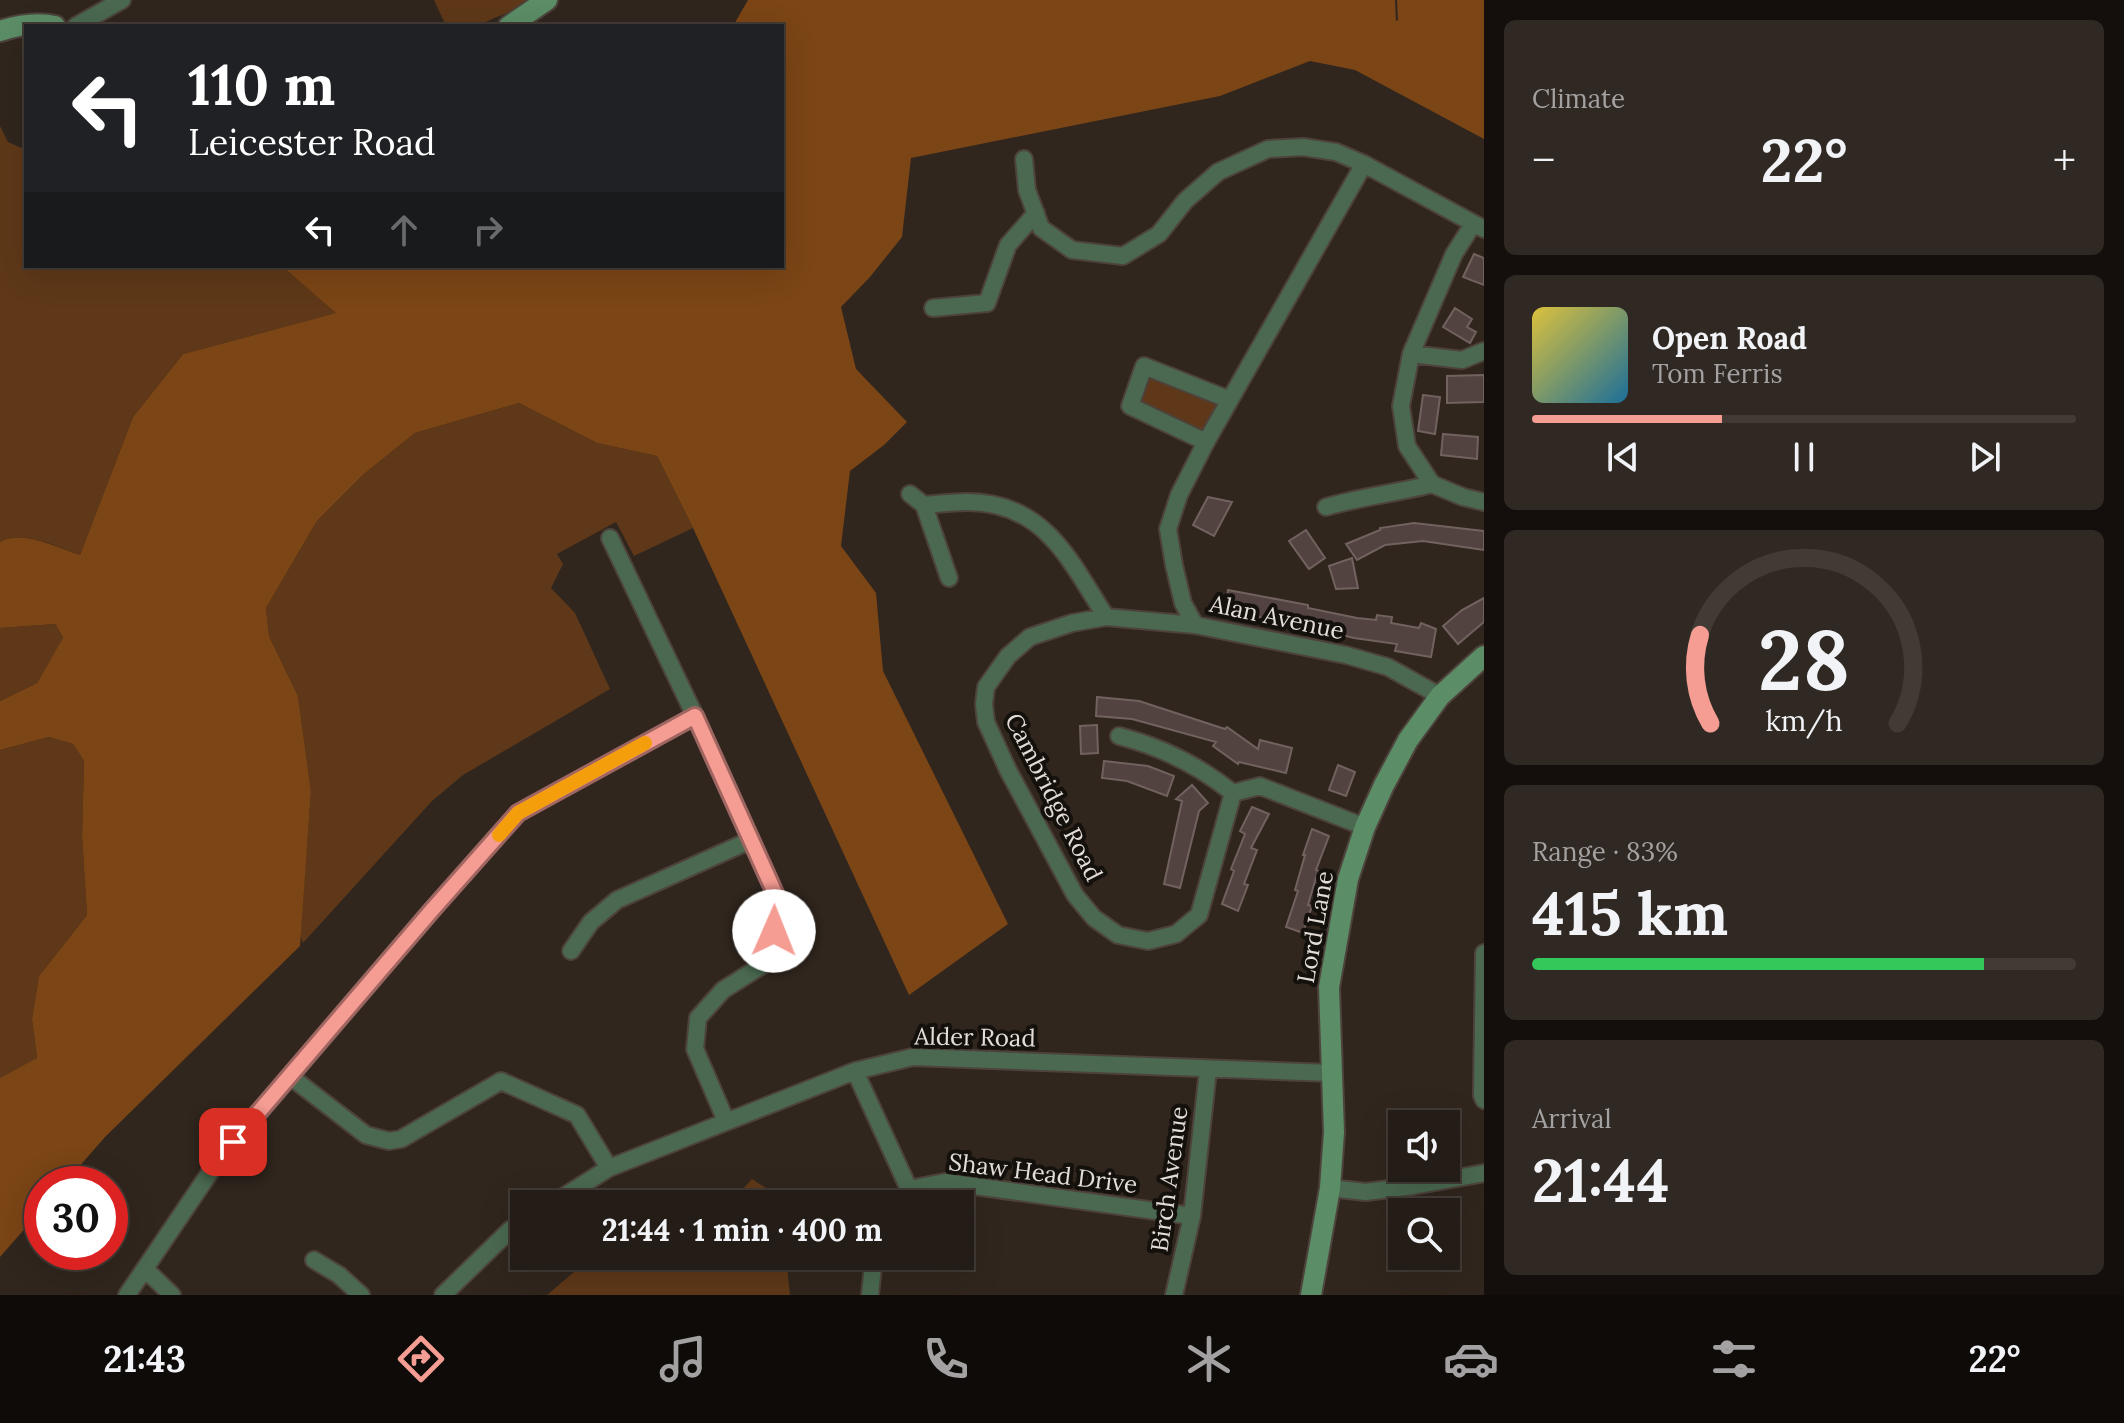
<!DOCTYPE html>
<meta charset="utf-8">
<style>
:root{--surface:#241c16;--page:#302923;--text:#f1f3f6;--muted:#a3a1a1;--line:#413a35;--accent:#f59c93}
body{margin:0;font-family:Lora,serif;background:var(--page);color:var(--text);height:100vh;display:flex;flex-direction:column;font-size:30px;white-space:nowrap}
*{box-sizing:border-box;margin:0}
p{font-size:26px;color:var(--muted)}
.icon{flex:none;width:44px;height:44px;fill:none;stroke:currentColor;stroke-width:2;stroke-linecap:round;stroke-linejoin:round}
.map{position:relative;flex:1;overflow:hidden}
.side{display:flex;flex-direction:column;gap:20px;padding:20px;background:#140f0c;width:640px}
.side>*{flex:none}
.banner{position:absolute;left:24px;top:24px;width:760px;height:244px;border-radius:0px;box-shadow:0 8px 32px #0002,0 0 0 2px var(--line);background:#202124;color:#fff;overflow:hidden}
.controls{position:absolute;left:1388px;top:1110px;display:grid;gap:16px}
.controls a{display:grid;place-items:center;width:72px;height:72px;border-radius:0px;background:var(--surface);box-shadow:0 8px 32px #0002,0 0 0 2px var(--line);font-size:40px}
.speed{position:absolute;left:24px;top:1166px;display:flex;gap:16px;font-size:40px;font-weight:700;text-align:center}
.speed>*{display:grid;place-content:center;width:104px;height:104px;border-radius:50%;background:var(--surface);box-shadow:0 8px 32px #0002,0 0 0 2px var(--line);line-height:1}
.speed .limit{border:12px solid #d22;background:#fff;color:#111}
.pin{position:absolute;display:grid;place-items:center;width:68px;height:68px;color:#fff;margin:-34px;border-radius:16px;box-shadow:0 4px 12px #0006}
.me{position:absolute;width:88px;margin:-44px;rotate:1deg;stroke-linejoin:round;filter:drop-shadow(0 0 6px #0008)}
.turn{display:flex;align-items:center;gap:28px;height:168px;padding:0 32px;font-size:36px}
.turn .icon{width:104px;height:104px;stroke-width:2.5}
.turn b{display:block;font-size:56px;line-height:68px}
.lanes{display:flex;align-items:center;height:76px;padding:0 32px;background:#0003;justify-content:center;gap:40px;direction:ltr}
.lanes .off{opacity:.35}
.big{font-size:60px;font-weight:700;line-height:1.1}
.side .widget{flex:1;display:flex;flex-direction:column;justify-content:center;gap:12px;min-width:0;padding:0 28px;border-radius:12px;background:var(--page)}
.side .dial{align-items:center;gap:0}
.dial svg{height:208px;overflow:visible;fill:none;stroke:var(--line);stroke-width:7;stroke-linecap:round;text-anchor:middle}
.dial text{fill:var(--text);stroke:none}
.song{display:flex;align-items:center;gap:24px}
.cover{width:96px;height:96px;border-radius:12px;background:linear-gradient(135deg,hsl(50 70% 55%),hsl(200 70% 35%))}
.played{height:8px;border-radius:4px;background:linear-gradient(90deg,var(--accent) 35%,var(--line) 35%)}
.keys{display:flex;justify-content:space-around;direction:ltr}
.heat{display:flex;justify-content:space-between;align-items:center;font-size:44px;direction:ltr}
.charge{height:12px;border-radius:6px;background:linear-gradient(90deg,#34c759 83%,var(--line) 0)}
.trip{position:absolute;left:510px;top:1190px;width:464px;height:80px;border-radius:0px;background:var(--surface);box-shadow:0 8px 32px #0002,0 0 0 2px var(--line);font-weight:700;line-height:80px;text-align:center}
.tabs{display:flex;height:128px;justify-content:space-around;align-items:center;background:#0e0b09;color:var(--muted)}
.tabs .icon{width:56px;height:56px}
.tabs .on{color:var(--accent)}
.tabs b{font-size:36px;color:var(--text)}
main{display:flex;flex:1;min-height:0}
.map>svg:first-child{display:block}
.green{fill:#5e3818}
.forest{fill:#7b4515}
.building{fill:#524340;stroke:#72625f;stroke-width:2}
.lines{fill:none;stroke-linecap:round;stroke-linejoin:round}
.street-casing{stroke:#4d433c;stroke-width:20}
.secondary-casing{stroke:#4d433c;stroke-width:24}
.street{stroke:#4a6950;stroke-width:16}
.secondary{stroke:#5b8d66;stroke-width:20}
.route-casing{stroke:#9f6560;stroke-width:20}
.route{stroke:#f59c93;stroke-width:14}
.slow{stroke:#f59e0b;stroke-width:14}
.labels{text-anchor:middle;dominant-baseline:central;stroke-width:8;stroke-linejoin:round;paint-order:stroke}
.street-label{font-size:24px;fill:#e3dcd7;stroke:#14100c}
</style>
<main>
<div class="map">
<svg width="1484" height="1295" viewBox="0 0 1484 1295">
<rect width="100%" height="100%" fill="#30261e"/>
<path class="green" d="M434,0H537L476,26H446Z
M0,126L8,142L26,150V266H282L337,313L183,354L133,417L80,555C57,547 23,529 0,542Z
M1144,375L1226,403L1205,437L1138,403Z
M519,403L597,443L657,456L693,528L634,556L616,522L557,554L563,564L551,588L575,613L610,689L463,775L432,801L303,943L300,936L311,791L298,696L269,636L266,608L317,521L364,474L415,433Z
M57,624L63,639L37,683L0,701V628Z
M49,737L73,744L84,761L82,836L87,915L39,976L32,1019L37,1059L0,1078V750Z
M752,1179L785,1200V1204H729Z
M606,1256H786L790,1295H547L574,1272Z"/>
<path class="forest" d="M748,0H1395L1396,21L1398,20L1397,0H1484V139L1355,70L1310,61L1220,96L911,158L902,237L870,277L841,307L856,369L907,422L884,445L850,471L841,546L876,593L883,671L1008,924L909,995L693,528L657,456L597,443L519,403L415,433L364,474L317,521L266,608L269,636L298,696L311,791L300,946L105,1137L64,1184H42V1209L0,1257V1078L37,1058L32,1019L39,976L87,915L82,836L84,761L73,744L49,737L0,750V701L37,683L63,638L56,624L0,628V542C23,529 57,548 80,555L133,417L183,354L336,313L282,266H782V26H733Z"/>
<path class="building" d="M1474,254L1484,258V285L1463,277Z
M1455,308L1472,319L1467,327L1476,332L1470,343L1443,327Z
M1484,375V402L1447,403V376Z
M1423,395L1440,397L1435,434L1418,431Z
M1443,434L1478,437L1477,459L1441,455Z
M1208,497L1232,502L1214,536L1193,525Z
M1414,523L1484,531V550L1423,541L1385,545L1357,560L1346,544L1380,530V528Z
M1306,530L1325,558L1309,569L1289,541Z
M1352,558L1358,588L1336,589L1329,566Z
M1228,590L1308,605V608L1357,618L1376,620L1377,615L1392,617L1391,623L1419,628L1421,623L1436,629L1431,657L1395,651L1397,644L1354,638L1312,628V627L1225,611Z
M1484,598V622L1458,644L1443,626L1462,610Z
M1097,697L1139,701L1225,729L1227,727L1258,749L1260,740L1292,748L1286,773L1239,762L1238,764L1213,746L1216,742L1132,719L1096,716Z
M1097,725L1098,753L1081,754L1080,726Z
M1104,761L1148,766L1174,776L1167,796L1127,781L1102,778Z
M1338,765L1355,772L1346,796L1329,790Z
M1192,785L1208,803L1199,811L1180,888L1164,884L1182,801L1176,799Z
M1252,807L1269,814L1251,848L1257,850L1244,884L1248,885L1238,911L1222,904L1234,871L1231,869L1245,834L1240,831Z
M1312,829L1329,836L1316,870L1318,871L1308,905L1312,906L1303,933L1286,927L1298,891L1295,890L1305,855H1303Z"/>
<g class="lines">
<defs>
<path id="street" d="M76,26L122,0
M1024,159L1027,190L1041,228L1072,250L1123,256L1159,234L1185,201L1218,172L1268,149L1303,147L1336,152L1364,164
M1473,224L1454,254L1411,354L1401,406L1407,446L1432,484L1463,497L1484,502
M933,308L987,303L1008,245L1036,213
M1411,354L1462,360L1484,351
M1206,442L1130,406L1144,366L1230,400
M910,494L924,505L949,578
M924,505C938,504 953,502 967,502C1045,502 1070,561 1106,617
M1326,507C1360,497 1397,493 1432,484
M610,538L695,716L779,902L769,961L723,990L698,1018L695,1049L726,1121
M1195,625L1106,617L1072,623L1030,637L1008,656L986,687L984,704L986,722L1008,770L1075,895L1094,918L1118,935L1148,941L1176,934L1199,915L1233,793L1260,786L1365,827
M1440,696L1388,667L1346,655L1195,625L1183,603L1174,565L1168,529L1179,495L1206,442L1364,164L1484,229
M1119,736C1162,747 1198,765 1233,793
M571,951L591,922L617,900L751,840
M1484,953L1482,1095L1484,1100
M855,1071L909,1189
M291,1077L366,1135L389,1141L401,1139L501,1081L577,1115L609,1168
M1330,1188L1366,1192L1413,1186L1484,1173
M552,1204L609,1168L855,1071L913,1057L1331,1073
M895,1204L909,1189L945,1182L1192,1216
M314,1260L339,1275L361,1295
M145,1269L172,1295
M127,1295L217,1162L432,910L518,813L695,716
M443,1295L510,1230L524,1222
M870,1295L874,1256
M1174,1295L1192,1216L1208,1070"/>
<path id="secondary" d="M509,26L547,0
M0,31C18,25 37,22 55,26
M1311,1295L1330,1188L1334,1132L1329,987L1348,879L1365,827L1384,785L1408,740L1440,696L1484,656"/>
</defs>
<use href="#street" class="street-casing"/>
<use href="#secondary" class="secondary-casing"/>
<use href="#street" class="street"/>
<use href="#secondary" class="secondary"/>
</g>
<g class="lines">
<defs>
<path id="route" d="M233,1142L432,910L518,813L695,716L779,902L774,931"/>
</defs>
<use href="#route" class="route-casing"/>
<use href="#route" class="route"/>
<path class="slow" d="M499,835L518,813L645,743"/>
</g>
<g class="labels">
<g class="street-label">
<text transform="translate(1277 617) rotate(12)">Alan Avenue</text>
<text transform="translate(1054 797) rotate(63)">Cambridge Road</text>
<text transform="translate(1315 927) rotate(-80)">Lord Lane</text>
<text transform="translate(975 1037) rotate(1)">Alder Road</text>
<text transform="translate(1043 1173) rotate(7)">Shaw Head Drive</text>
<text transform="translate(1169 1179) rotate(-82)">Birch Avenue</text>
</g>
</g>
</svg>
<div class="controls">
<a><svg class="icon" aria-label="sound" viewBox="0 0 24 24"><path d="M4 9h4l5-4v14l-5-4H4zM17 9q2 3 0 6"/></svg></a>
<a><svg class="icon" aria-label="search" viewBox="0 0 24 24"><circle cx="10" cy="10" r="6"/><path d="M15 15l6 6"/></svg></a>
</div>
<div class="speed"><div class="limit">30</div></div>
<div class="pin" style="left:233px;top:1142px;background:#d93025"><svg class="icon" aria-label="arrive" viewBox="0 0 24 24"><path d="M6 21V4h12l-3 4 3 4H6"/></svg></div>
<svg class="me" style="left:774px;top:931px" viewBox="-20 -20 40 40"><circle r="19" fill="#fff"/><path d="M0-13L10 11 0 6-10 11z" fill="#f59c93"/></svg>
<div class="trip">21:44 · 1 min · 400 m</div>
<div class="banner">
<div class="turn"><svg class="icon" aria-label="left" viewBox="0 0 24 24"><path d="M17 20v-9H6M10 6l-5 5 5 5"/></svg><div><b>110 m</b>Leicester Road</div></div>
<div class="lanes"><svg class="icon" aria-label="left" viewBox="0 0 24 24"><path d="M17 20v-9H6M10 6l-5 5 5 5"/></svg><svg class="icon off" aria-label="ahead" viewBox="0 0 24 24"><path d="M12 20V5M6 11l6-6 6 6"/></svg><svg class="icon off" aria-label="right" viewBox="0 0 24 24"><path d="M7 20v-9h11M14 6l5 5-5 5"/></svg></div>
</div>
</div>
<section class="side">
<div class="widget"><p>Climate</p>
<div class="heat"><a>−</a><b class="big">22°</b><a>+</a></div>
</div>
<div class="widget">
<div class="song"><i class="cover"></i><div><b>Open Road</b><p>Tom Ferris</p></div></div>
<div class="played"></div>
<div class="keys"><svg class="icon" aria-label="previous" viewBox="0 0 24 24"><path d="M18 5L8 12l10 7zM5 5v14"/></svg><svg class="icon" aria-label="pause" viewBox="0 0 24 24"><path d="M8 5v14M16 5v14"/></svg><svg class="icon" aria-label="next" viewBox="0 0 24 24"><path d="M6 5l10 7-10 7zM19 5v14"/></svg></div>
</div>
<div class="widget dial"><svg viewBox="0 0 100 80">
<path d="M14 69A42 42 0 1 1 86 69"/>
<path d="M14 69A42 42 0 0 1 10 35" stroke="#f59c93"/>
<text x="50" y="56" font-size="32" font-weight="700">28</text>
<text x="50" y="72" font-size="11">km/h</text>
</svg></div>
<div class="widget"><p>Range · 83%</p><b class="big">415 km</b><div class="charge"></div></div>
<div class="widget"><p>Arrival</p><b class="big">21:44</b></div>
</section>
</main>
<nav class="tabs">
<b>21:43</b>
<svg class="icon on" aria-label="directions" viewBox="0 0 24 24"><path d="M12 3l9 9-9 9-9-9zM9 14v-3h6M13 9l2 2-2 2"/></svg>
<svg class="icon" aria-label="music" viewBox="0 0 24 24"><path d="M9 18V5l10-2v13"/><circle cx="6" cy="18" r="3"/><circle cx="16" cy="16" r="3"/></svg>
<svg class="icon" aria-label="phone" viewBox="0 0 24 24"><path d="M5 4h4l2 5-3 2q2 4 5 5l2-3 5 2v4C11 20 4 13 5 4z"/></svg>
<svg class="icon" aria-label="climate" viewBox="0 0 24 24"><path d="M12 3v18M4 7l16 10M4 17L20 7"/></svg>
<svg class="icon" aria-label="car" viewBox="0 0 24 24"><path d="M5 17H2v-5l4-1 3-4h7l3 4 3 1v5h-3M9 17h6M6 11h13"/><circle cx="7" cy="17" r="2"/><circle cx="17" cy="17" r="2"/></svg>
<svg class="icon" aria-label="filters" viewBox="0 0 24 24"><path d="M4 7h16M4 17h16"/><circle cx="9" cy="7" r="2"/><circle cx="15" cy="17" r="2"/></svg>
<b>22°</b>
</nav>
